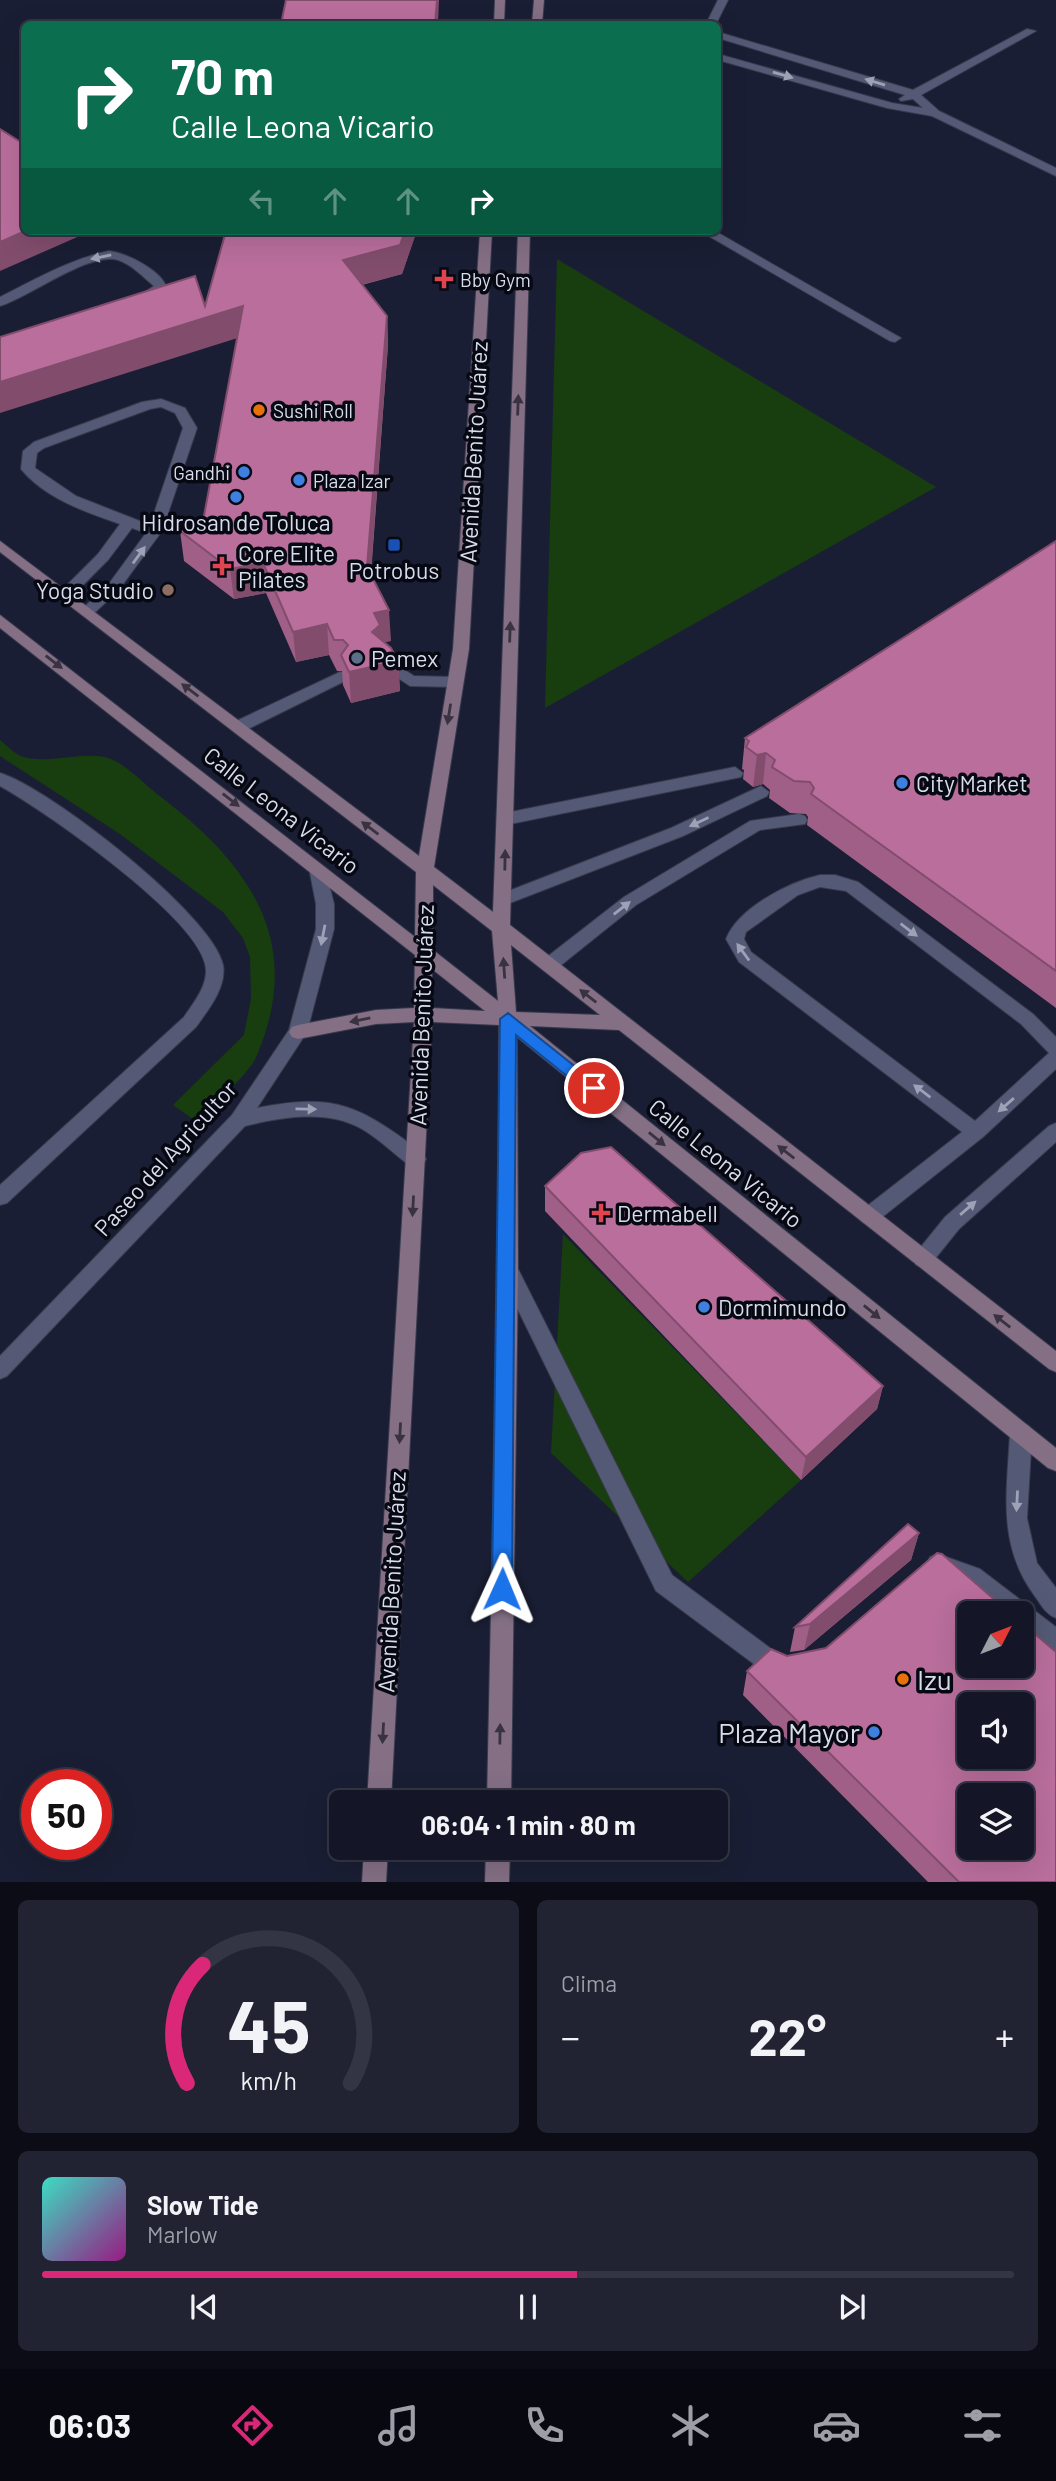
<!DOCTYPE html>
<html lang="es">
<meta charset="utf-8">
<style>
:root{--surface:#141627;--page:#212333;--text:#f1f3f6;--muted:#9d9fa7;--line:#333544;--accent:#db2777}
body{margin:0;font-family:Barlow,sans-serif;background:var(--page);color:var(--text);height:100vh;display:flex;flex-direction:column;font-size:26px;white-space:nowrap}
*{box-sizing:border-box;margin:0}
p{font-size:23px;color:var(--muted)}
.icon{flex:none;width:38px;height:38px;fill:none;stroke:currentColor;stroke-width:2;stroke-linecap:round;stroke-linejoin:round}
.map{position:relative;height:1882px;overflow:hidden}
.sheet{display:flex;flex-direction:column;gap:18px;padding:18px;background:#0b0c15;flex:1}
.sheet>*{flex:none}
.top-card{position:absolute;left:21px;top:21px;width:700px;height:214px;border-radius:10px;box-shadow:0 7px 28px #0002,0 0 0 2px var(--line);background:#0b6e4f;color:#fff;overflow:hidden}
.needle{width:46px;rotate:48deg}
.tools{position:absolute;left:957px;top:1601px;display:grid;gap:14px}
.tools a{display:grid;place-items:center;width:77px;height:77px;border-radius:10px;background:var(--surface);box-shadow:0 7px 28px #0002,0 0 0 2px var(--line);font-size:35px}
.speed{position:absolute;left:21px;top:1769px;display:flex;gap:14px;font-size:35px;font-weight:700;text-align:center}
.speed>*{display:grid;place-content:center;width:91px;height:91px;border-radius:50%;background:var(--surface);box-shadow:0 7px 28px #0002,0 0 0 2px var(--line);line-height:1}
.speed .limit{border:10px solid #d22;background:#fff;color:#111}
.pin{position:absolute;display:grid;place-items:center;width:60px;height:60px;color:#fff;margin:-30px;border:4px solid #fff;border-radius:50%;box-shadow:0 2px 7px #0007}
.me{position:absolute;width:77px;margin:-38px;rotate:1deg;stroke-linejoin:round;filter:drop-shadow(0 0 5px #0008)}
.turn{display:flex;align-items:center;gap:24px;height:147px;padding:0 35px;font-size:32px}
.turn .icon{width:91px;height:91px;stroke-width:2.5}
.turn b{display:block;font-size:49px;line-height:60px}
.lanes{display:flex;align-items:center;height:66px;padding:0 35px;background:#0003;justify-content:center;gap:35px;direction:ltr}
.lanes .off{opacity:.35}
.big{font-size:52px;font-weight:700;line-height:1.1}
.sheet .tile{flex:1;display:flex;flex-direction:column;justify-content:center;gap:10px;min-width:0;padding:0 24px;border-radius:10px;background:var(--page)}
.sheet .dial{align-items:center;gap:0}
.dial svg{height:182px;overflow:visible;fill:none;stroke:var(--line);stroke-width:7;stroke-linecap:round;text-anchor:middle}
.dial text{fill:var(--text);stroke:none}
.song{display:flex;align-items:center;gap:21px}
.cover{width:84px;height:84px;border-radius:10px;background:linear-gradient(135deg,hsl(170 70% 55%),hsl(310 70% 35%))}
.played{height:7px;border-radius:4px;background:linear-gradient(90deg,var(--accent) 55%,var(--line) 55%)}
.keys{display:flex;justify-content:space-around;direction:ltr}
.heat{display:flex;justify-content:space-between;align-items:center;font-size:38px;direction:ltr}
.sheet .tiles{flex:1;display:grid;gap:18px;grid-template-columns:1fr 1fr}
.tile:last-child{grid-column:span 2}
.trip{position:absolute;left:329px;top:1790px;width:399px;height:70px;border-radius:10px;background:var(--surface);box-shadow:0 7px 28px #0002,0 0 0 2px var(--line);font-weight:700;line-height:70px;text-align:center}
.tab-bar{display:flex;height:112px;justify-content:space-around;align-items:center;background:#080910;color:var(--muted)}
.tab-bar .icon{width:49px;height:49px}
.tab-bar .active{color:var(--accent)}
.tab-bar b{font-size:32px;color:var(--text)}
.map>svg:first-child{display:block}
.green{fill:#183e0f}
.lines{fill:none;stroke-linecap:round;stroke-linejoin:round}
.lane-casing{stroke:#383a4d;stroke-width:2}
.street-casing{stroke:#383a4d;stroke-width:2}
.secondary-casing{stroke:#383a4d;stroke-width:2}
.lane{fill:#545a75;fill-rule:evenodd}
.street{fill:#545a75;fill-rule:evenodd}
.secondary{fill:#846f85;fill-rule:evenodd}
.wall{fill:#9f5f86}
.shaded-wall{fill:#824d6d}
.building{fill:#b96e9c;stroke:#824d6d;stroke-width:2;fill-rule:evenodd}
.oneway{fill:#9da2b6}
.oneway2{fill:#393240}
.route{fill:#1a73e8;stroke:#114b97;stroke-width:2}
.health-dot{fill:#e0444e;stroke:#070912;stroke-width:2.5}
.food-dot{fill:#e8710a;stroke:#070912;stroke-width:2.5}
.shop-dot{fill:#3f7fe0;stroke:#070912;stroke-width:2.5}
.transit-dot{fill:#1a4fb4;stroke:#070912;stroke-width:2.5}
.education-dot{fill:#8d6e63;stroke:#070912;stroke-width:2.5}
.service-dot{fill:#5c6f8a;stroke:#070912;stroke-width:2.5}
.labels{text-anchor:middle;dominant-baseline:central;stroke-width:7;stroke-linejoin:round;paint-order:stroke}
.far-poi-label{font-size:19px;fill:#d8dcec;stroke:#070912;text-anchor:start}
.street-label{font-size:23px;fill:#d8dcec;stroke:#070912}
.poi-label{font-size:23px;fill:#d8dcec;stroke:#070912;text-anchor:start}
.near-poi-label{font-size:28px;fill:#d8dcec;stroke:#070912;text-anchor:start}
</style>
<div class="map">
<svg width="1056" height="1883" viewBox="0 0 1056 1883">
<rect width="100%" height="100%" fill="#1a1e34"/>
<path class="green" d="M557,259L936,487L545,708Z
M0,740C6,745 14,753 21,756C44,766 88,749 111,759C128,766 146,786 161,797C250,865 305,942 257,1055C251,1072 211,1107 197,1122L173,1105L244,1035L251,999L250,957L243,938L223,912L120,834L0,756Z
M563,1234L801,1480L688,1582L551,1453Z"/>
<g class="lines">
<defs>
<path id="lane" d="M109,251C127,253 163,271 167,289L148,301H140V295L154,286C143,277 131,264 118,260C90,251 28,298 0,306V297C36,279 70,259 109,251Z
M161,399L185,408L197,428L162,531L118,591L92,615H82L80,612L82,609L108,585L146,533L132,528L108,560L70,598H60V592L98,554L120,524C85,512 45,498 21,469L23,451L34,442L142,402ZM161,407L175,413L183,428L150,525L76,496L35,468L37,453L44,448L150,409Z
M385,657L414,676L454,677L462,682L454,687L410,686L380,666L377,662L380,658Z
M340,672L345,673L348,677L345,681L244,731L238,732L230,727L232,723Z
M735,767L743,773L741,777L505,825L497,819L505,813Z
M0,773C48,787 213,915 223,965C227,987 208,1010 196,1027L7,1203L0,1205V1185L184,1017C194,1002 210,983 205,964C194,915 45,811 0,786Z
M761,786L769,792L767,796L683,836L510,903L504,905L495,899L498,895L671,828Z
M799,814L805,816L807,820L805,824L760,830L636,905L555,970H543L540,965L543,960L624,897L750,821Z
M820,875H835L858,882L1033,1014L1056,1037V1069L983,1137L876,1222L869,1224L862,1222L859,1216L862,1210L962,1132L739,962L726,939C738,908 789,882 820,875ZM820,887L846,891L1021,1024L1049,1053L975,1121L751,952L744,939L746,932L798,895Z
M1056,1123V1142L959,1229L930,1265L923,1267L916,1265L913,1259L916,1253L945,1217L1049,1126Z
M508,1261L515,1263L672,1575L774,1651L790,1659L794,1667L790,1675L782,1678L758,1667L656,1591L498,1269L501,1263Z
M1021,1423L1029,1426L1032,1433L1027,1518L1037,1563L1056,1588V1618C1045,1614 1041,1604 1034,1595C997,1544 1007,1492 1010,1433L1013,1426Z
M938,1554L980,1569L1056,1627V1652L1022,1628V1614H1003L964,1584L930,1571L927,1564L930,1557Z"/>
<path id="street" d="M718,0H728L716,24H706Z
M1027,29L1036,31L921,95L939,111L1056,168V176L932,116L887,108L718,60V54L892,103L923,108L913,99L901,101L899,99L905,95L718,38V32L913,90Z
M700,231H715L901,338L895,342L890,341Z
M317,862L325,868L334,904V929L307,1032L257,1108C338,1092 360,1107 423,1153L426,1159L423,1165L416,1167L409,1165C393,1153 379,1139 362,1129C327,1109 282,1117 245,1126L7,1376L0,1379V1356L232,1115L289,1030L316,929V904L309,868Z"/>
<path id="secondary" d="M495,0H505L504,24H494Z
M534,0H544L542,24H532Z
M480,231H492L469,649L434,867L493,912L518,231H530L510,925L1056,1351V1372L1049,1369L619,1030L530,1026L1056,1448V1471L1048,1468L517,1037L518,1269L511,1802H487L498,1269L499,1025L432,1022L391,1802H367L414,1022L376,1024L298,1039L292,1037L289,1032L292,1027L298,1025L376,1010L414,1008L415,955L0,628V615L415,937L416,872L0,552V541L419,856L453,649ZM433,885L492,931L498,1001L433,950ZM511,945L600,1015L516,1012ZM432,969L485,1011L432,1008Z
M364,1848H388L386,1883H362Z
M486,1848H510L509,1883H485Z"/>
</defs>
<use href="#lane" class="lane-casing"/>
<use href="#street" class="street-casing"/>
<use href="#secondary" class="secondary-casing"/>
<use href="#lane" class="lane"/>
<use href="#street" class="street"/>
<use href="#secondary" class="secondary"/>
</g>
<path class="wall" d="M415,236L402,274L362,285L387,316L388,345L371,574L391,641L384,642L398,661L400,691L351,703L343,685L342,671H337L329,655L296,662L266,593L234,599L184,561L180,531L204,516L237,338L205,306Z
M1056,541V1008L807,825L808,817L806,814L790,813L769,798L770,790L763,784L753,787L743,779L744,770L742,769L745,738Z
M545,1186L883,1386L877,1409L801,1480L545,1211Z
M919,1533L911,1560L804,1650L790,1652L795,1627Z
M747,1671L1056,1882H928L743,1695Z"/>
<path class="shaded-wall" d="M437,0H439L438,24H435Z
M25,231H91L0,271V242Z
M405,231H415V236L402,274L345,289L343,260Z
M243,306L247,335L0,413V382Z
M387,316L388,345L369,597L367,567Z
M263,563L266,593L234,599L230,569Z
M389,610L391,641L381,643L372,632L374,613Z
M327,624L329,655L296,662L293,632Z
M398,661L400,691L351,703L349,672Z
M766,753L763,784L753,787L757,755Z
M883,1386L877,1409L801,1480L806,1457Z
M919,1533L911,1560L804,1650L810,1624Z"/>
<path class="building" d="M286,0H437L435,24H281Z
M0,129L24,144L25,231L0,242Z
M226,231H405L400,245L343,260L387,316L367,567L389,610L374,613L380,625L372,632L391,648L398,661L349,672L341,655L348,645L343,640H334L327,624L293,632L263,563L230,569L180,531L204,516L243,306L0,382V337L195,276L205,306Z
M1056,541V971L811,794L814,788L810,782L794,781L772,767L775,760L766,753L757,755L746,747L749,741L745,738Z
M611,1147L883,1386L806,1457L545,1186L581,1153Z
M908,1524L919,1533L810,1624L795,1627Z
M937,1553L942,1554L1011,1614H970V1666H1022V1623L1056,1652V1882H959L747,1671L771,1649L787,1656L826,1648ZM970,1704H1022V1757H970ZM970,1796H1022V1848H970Z"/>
<defs><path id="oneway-solid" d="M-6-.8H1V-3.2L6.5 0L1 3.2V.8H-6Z" transform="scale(1.75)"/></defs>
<g class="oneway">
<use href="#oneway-solid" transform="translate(783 75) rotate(16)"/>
<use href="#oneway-solid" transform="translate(875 82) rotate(-163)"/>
<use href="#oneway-solid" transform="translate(101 257) rotate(168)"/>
<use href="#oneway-solid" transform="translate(139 555) rotate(-54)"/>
<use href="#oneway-solid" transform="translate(699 822) rotate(155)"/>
<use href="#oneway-solid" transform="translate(622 908) rotate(-38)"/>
<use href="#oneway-solid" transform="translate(909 930) rotate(37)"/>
<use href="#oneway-solid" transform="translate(323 935) rotate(101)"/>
<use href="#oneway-solid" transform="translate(743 952) rotate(-126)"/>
<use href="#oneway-solid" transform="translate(922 1091) rotate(-143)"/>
<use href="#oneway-solid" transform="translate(1006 1105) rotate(139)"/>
<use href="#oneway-solid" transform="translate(306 1109) rotate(1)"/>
<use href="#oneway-solid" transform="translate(968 1208) rotate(-41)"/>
<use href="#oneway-solid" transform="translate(1017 1501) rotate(93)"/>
</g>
<g class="oneway2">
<use href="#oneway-solid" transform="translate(518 405) rotate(-88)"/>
<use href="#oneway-solid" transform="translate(510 632) rotate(-88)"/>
<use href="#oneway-solid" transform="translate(54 662) rotate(38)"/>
<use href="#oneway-solid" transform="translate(190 690) rotate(-143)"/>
<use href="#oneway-solid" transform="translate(449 714) rotate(99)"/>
<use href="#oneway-solid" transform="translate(231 800) rotate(38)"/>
<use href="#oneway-solid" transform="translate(370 828) rotate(-143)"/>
<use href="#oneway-solid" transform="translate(505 860) rotate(-89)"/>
<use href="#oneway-solid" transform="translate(504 968) rotate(-94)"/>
<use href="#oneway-solid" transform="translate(588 996) rotate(-142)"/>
<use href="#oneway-solid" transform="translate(360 1020) rotate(169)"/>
<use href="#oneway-solid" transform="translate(657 1139) rotate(39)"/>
<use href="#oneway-solid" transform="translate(786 1152) rotate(-142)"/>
<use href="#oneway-solid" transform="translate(413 1206) rotate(93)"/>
<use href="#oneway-solid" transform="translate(872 1312) rotate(39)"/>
<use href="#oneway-solid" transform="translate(1002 1321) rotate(-142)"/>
<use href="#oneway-solid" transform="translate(400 1433) rotate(93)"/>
<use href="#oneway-solid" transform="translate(383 1733) rotate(93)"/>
<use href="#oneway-solid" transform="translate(500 1734) rotate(-89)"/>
</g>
<path class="route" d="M508,1013L602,1088L600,1093H588L516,1035L512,1589L509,1596L502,1599L495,1596L492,1589L500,1019Z"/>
<g class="health-dot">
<path d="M440.5 268.5h7v7h7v7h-7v7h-7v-7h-7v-7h7z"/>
<path d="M218.5 555.5h7v7h7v7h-7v7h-7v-7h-7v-7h7z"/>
<path d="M597.5 1202.5h7v7h7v7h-7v7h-7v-7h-7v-7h7z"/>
</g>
<g class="food-dot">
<circle cx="259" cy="410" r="7"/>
<circle cx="903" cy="1679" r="7"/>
</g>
<g class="shop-dot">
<circle cx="244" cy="472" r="7"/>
<circle cx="299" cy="480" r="7"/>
<circle cx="236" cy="497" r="7"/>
<circle cx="902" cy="783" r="7"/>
<circle cx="704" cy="1307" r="7"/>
<circle cx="874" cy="1732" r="7"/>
</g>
<rect class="transit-dot" x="387" y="538" width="14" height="14" rx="3.5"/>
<circle class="education-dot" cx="168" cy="590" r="7"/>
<circle class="service-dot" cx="357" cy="658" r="7"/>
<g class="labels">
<g class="far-poi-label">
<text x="460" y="279">Bby Gym</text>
<text x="273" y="410">Sushi Roll</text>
<text x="230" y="472" text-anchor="end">Gandhi</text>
<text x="313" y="480">Plaza Izar</text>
</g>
<g class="street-label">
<text transform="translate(473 452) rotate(-87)">Avenida Benito Juárez</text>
<text transform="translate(282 810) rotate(38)">Calle Leona Vicario</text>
<text transform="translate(421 1015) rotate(-88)">Avenida Benito Juárez</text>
<text transform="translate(165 1158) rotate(-48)">Paseo del Agricultor</text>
<text transform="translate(726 1163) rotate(39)">Calle Leona Vicario</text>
<text transform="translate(391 1582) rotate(-87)">Avenida Benito Juárez</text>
</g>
<g class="poi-label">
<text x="236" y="522" text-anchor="middle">Hidrosan de Toluca</text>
<text x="238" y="553">Core Elite<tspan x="238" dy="26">Pilates</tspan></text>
<text x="394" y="570" text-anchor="middle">Potrobus</text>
<text x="154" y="590" text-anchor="end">Yoga Studio</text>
<text x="371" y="658">Pemex</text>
<text x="916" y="783">City Market</text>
<text x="617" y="1213">Dermabell</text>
<text x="718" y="1307">Dormimundo</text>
</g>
<g class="near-poi-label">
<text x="917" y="1679">Izu</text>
<text x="860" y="1732" text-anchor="end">Plaza Mayor</text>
</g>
</g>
</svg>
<div class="tools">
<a><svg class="needle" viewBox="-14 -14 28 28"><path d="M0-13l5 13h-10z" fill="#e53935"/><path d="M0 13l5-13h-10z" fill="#9d9fa7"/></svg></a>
<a><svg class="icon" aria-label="sound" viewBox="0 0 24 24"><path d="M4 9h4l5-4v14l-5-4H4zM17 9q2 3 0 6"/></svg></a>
<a><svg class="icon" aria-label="layers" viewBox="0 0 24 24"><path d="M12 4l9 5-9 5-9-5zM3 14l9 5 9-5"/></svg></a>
</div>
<div class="speed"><div class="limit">50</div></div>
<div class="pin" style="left:594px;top:1088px;background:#d93025"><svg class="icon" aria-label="arrive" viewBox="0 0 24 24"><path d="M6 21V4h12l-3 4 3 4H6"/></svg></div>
<svg class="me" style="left:502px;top:1589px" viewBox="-20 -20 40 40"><path d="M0-17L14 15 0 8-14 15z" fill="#1a73e8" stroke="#fff" stroke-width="4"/></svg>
<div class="trip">06:04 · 1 min · 80 m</div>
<div class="top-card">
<div class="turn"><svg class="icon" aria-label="right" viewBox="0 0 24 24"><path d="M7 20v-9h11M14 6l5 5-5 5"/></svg><div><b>70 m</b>Calle Leona Vicario</div></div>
<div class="lanes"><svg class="icon off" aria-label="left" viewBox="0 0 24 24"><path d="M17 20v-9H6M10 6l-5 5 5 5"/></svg><svg class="icon off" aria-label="ahead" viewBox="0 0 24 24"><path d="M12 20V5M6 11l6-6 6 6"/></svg><svg class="icon off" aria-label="ahead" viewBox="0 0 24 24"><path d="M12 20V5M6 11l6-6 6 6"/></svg><svg class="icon" aria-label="right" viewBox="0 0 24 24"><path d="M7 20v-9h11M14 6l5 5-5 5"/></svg></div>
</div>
</div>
<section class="sheet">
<div class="tiles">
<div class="tile dial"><svg viewBox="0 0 100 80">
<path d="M14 69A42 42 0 1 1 86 69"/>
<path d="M14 69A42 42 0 0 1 21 17" stroke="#db2777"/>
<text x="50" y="56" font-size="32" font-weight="700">45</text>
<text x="50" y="72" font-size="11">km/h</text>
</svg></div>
<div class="tile"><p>Clima</p>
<div class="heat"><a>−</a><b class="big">22°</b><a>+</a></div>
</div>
<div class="tile">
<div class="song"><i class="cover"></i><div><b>Slow Tide</b><p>Marlow</p></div></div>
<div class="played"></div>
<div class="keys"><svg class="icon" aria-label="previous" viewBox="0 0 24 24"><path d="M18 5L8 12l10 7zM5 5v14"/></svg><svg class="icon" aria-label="pause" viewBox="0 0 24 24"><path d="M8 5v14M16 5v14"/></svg><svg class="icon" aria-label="next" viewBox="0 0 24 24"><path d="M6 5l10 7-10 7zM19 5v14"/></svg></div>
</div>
</div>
</section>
<nav class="tab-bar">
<b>06:03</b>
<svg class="icon active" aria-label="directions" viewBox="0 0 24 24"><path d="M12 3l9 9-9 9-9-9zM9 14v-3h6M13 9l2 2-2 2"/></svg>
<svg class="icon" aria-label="music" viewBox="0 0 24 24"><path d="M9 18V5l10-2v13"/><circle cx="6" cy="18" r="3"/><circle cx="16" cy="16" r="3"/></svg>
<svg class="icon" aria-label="phone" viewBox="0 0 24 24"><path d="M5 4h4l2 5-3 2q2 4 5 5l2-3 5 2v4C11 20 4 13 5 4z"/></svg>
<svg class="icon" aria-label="climate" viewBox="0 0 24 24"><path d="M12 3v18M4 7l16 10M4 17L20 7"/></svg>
<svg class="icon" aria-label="car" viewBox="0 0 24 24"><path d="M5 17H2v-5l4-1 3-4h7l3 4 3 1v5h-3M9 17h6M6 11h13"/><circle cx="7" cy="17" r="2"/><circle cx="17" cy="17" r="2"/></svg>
<svg class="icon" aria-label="filters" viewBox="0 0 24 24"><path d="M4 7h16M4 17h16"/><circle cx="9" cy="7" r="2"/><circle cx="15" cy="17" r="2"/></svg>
</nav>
